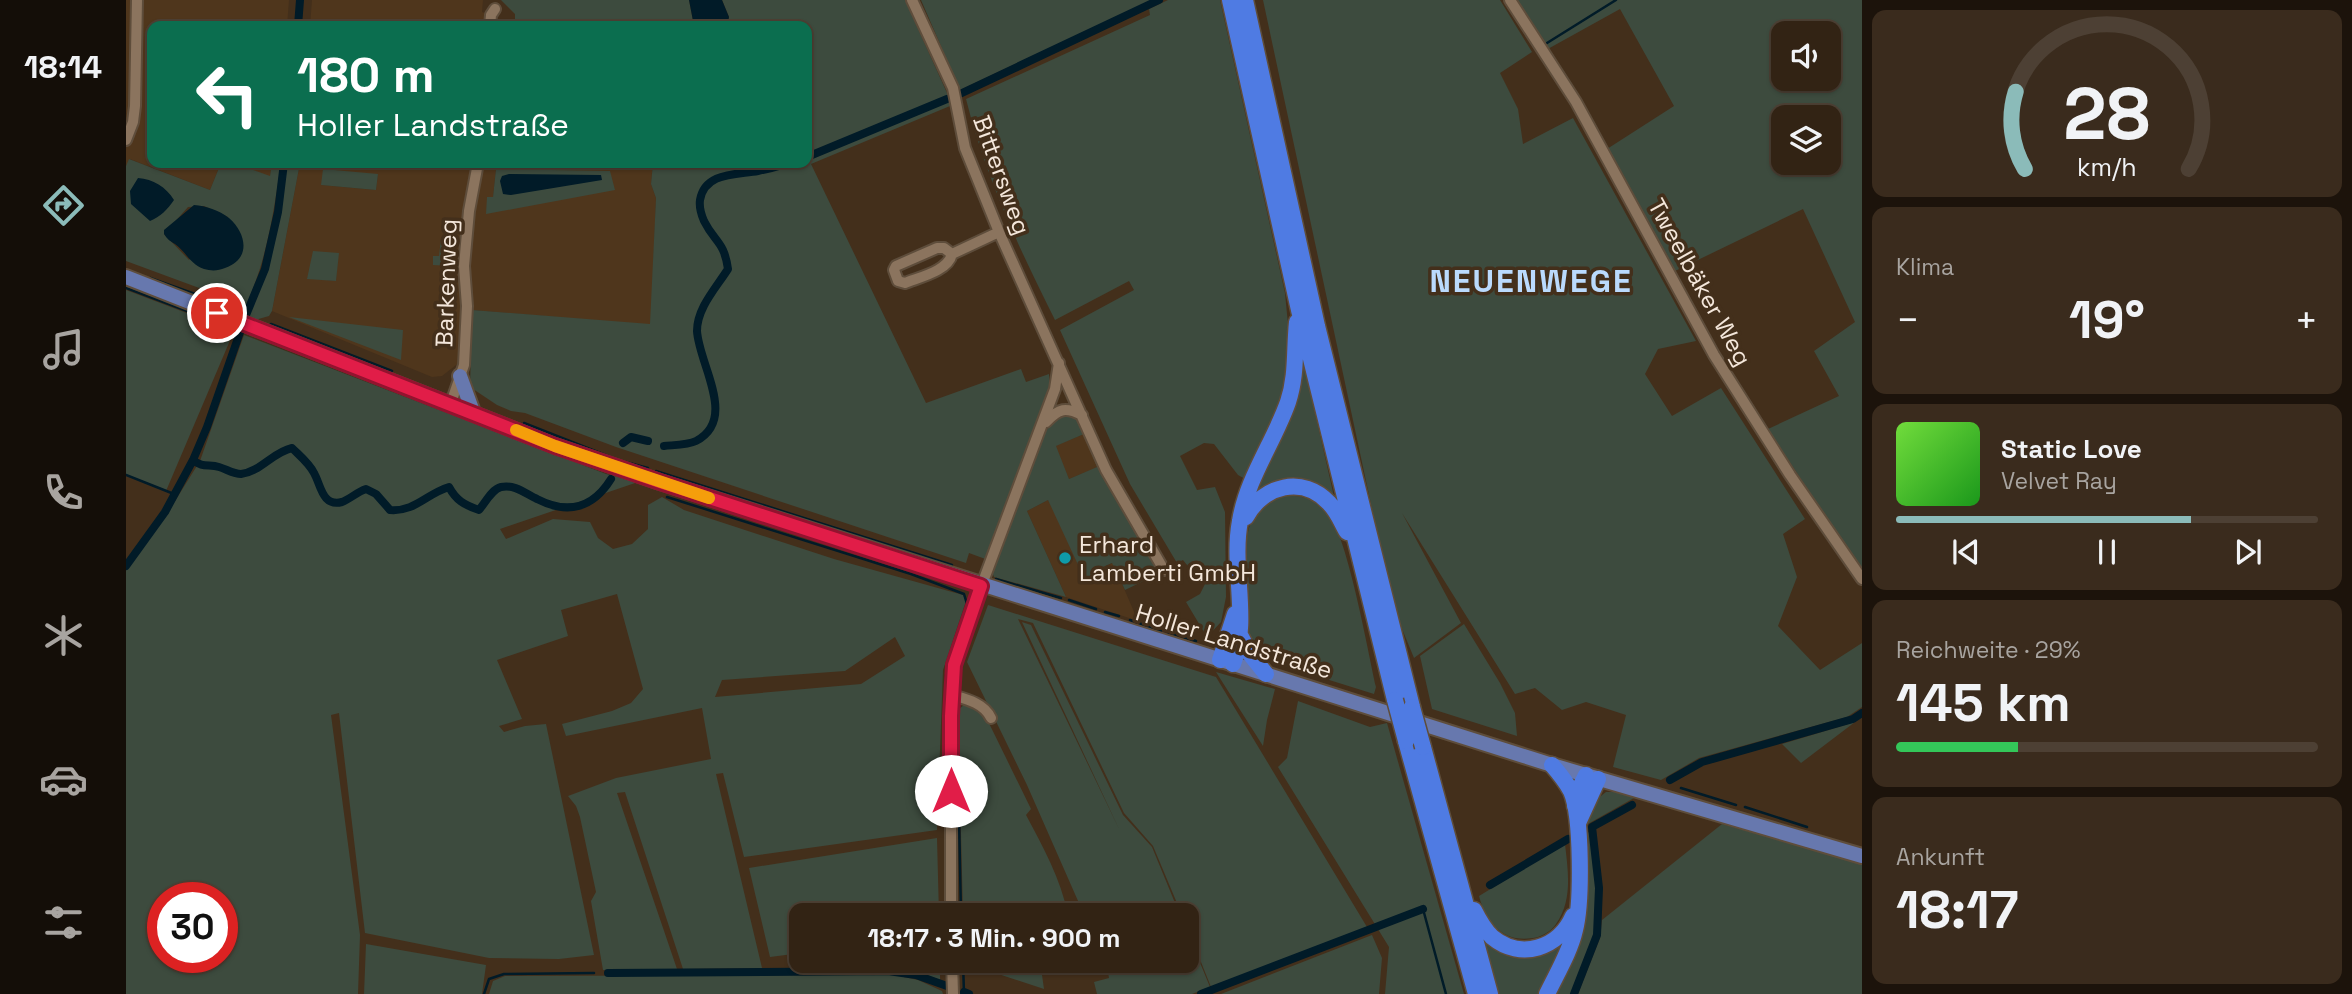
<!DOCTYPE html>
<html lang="de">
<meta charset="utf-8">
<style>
:root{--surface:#322314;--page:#3a2b1d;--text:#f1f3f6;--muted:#a8a4a0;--line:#4d4034;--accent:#8bbbb9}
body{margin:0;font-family:"Space Grotesk",sans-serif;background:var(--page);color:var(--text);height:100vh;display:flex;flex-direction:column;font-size:26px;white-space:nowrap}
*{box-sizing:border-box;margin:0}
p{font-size:23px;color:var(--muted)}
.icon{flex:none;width:38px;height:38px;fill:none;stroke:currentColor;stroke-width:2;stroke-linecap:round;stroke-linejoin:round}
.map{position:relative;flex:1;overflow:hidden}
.drawer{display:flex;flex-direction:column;gap:10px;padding:10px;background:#1c130b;width:490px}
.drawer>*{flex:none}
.hud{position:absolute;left:21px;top:21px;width:665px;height:147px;border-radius:14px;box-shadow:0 2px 5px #0004,0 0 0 2px var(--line);background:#0b6e4f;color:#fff;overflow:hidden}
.tools{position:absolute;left:1645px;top:21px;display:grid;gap:14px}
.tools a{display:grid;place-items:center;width:70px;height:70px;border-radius:14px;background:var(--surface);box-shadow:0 2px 5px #0004,0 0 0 2px var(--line);font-size:35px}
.speed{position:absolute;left:21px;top:882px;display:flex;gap:14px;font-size:35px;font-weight:700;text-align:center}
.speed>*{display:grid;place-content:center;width:91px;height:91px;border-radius:50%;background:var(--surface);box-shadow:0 2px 5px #0004,0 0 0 2px var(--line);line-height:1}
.speed .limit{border:10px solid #d22;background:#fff;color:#111}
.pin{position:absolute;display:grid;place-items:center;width:60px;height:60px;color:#fff;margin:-30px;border:4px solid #fff;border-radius:50%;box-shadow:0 2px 7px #0007}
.me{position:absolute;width:77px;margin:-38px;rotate:0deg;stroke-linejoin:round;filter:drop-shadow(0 0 5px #0008)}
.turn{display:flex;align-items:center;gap:24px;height:147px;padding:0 35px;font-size:32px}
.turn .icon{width:91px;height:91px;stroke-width:2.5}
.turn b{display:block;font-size:49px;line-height:60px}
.big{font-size:52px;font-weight:700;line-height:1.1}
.drawer .card{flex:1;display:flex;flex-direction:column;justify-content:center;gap:10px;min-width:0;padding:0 24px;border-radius:14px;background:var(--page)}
.drawer .dial{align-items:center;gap:0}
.dial svg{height:182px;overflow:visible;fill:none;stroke:var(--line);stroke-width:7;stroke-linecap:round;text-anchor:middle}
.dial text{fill:var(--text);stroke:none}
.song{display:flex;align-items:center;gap:21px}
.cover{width:84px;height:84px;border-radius:10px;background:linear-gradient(135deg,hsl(100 70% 55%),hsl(120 70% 35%))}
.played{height:7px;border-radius:4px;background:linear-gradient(90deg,var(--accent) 70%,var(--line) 70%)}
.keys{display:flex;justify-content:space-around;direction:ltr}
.heat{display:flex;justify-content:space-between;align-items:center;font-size:38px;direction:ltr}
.charge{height:10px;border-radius:5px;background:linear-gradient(90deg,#34c759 29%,var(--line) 0)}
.trip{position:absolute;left:663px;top:903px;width:410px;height:70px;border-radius:14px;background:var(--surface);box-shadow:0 2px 5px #0004,0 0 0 2px var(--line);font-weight:700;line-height:70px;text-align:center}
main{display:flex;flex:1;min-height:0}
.tabs{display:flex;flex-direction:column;width:126px;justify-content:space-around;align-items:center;background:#140e08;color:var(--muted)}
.tabs .icon{width:49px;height:49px}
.tabs .on{color:var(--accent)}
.tabs b{font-size:32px;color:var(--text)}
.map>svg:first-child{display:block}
.built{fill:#4f361c;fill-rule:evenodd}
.green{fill:#3d4b3e;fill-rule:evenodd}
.water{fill:#011b28}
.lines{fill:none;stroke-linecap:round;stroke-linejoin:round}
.stream{stroke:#011b28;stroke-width:2.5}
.canal{stroke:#011b28;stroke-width:8}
.minor-casing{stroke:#5e4d3b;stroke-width:14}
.major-casing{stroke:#5e4d3b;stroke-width:18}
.highway-casing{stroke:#5e4d3b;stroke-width:19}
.minor{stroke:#8b745e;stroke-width:10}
.major{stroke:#6778ae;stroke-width:14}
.highway{stroke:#4f7be3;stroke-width:16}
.highway-bridge-casing{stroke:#5e4d3b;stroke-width:19;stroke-linecap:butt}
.highway-bridge{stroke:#4f7be3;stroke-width:16}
.route-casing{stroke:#92132f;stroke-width:18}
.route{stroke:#e11d48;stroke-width:12}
.slow{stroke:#f59e0b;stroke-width:12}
.culture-dot{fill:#0f9aa8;stroke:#432f1b;stroke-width:2.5}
.labels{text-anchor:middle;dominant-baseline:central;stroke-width:7;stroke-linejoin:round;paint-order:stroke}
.street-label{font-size:24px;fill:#f4e7db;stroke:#432f1b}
.poi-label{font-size:24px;fill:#f4e7db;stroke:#432f1b;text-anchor:start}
.district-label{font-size:32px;font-weight:bold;letter-spacing:2px;fill:#badafd;stroke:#432f1b}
</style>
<main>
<nav class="tabs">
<b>18:14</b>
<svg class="icon on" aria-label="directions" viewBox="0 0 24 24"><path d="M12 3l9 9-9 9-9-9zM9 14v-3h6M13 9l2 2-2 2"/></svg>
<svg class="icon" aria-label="music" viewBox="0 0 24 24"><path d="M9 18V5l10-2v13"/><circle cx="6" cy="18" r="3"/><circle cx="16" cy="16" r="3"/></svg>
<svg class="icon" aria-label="phone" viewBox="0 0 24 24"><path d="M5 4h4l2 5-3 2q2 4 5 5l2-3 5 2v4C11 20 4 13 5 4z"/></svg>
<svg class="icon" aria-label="climate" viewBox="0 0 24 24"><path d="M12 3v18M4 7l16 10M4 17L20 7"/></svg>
<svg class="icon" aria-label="car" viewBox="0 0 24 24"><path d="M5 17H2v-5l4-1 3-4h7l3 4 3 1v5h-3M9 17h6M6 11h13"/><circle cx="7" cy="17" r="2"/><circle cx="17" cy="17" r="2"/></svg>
<svg class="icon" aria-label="filters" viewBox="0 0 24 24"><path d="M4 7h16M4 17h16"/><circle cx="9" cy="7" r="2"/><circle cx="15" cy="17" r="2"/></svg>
</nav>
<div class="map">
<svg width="1736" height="994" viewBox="0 0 1736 994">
<rect width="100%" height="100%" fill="#432f1b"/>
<path class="built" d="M0,0H163L161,26H26V163H95L84,190L4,159L0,166Z
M186,0H357L356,12L375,20L456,26H184Z
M108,163H146L133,250L125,275L90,284L0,247L90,282L132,250L144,177Z
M174,163H527L525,184L530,198L525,325L346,310L344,354L316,376L306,377L146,311ZM370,169L489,189L360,213L367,198ZM252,174L250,190L195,185ZM212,253L210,281L181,278Z
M958,434L972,467L943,479L929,446Z
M922,500L969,571L987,563L1012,621L940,597L901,511Z"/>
<path class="green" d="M375,0H563L568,26H456L389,21V14Z
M596,0H779L822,95L824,106L685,164L800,403L895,369L900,382L923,374L924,391L901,455L897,456L862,560L843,553L840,563L490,447L399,413L385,411L371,405L344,387L346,310L524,324L530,198L525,184L527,163H681V26H601L603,17Z
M795,0H1026L834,90Z
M1042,0H1094L1159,293L1166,366L1150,416L1121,480L1112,475L1088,444L1078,443L1054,456L1071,490L1089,487L1099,512L1100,597L1095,622L1081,637L1060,602L1074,594L1079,584C1073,573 1064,570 1057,560L1051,563L1004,484L934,330L1008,290L1003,281L929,320C893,248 859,176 840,99L1024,15L1023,9Z
M1137,0H1374L1406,52L1374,73L1392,109L1397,144L1447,118L1570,341L1532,349L1519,374L1546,416L1595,388L1679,519L1657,534L1671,577L1652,626L1694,670L1736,643V707L1721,717L1573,758L1535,780L1487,767L1500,715L1460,702L1436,710L1409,688L1389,694L1276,513L1335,623L1288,658L1267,607Z
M1388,0H1736V572L1642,429L1713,396L1688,351L1729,322L1677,209L1547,272L1481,149L1548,106L1494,9L1420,50ZM1657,33H1703V79H1657ZM1657,117H1703V163H1657Z
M3,159L84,190L95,163H108L144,176L146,163H155C147,216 141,260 118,310L111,309L103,299L0,261V166ZM78,206L102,217L63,260L38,234L62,207Z
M160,163H174L146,311L143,316L129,320L121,317L142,269L151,228Z
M197,169L252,174L250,190L195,185Z
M370,169L484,171L489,190L360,214L361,197H367Z
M315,239L328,240L324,266L307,265V256H313Z
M187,251L213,253L210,281L181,279Z
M0,290L108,331L40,491L0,475Z
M163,317L277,330L275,360Z
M118,335L480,474L512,482L374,529L380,539L427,519L464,522L472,538L487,549L506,544L522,529V505L536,497L558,510L708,559L837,595L840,601L817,670L811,830L618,857L597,773L590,774L636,968L557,969L499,792L491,793L551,969L477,970L465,901L470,892L454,817L450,806L442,796L490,778L585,759L576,708L440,736L436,724L486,711L505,703L517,689L491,594L435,610L442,636L371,660L396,719L373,726L378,732L399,726L420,724L468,955L433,959L363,958L239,933L213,713L205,715L234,935L232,994H0V570L39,517L74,461ZM769,637L779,656L735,684L589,697L596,680L719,671ZM37,898H96V957H37Z
M1176,355L1209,501C1201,494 1191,483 1181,480C1159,473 1139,484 1123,498Z
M931,415L953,416L984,490L1036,572L999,590L986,563L970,570L972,576L960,582L922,500L901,511L940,597L868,577L866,572L917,435ZM958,434L971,467L943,479L930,446Z
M1158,495C1172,496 1187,497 1198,507C1220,526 1242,652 1250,687L1248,694L1149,663L1125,647L1120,636C1120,608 1113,538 1128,517C1136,506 1146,501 1158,495Z
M862,605L1090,677L1241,927L1085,987L1061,927L1060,915H1056L1027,846L998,813L907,623L892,619L994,831L896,622L905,625L997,815L1026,847L1054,915H955L956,910L901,785L841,662Z
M1338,624L1374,683L1389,713L1391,736L1306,709L1294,656Z
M1090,672L1149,689L1141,720L1137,746Z
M1172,701L1244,727L1261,723L1338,994H1259L1263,947L1152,767L1161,758Z
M840,703L858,713L905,809L900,815C917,847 935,879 942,915H837L832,710Z
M1729,722L1675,763L1656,744Z
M1480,792H1496L1508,798L1460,825L1471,799Z
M1596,824L1736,863V994H1452L1474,938L1476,920Z
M1465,831L1471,888L1468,935L1445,994H1429L1459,834Z
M811,838L813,915H676L675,953L644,957L623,868Z
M1439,844C1442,871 1447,900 1430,924C1426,931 1415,937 1407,938C1377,943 1360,923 1353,896Z
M1061,931L1084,987L1066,994H971L968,982L983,978L980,961H1060Z
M1443,931L1417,994H1372L1356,933L1377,949Z
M1246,935L1256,958L1253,994H1095Z
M240,944L360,965L356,994H238Z
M724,961H814V980C785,967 757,967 725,967Z
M839,961H914L918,989L839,963Z
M768,975L792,980L816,991L817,994H363L367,981L379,976Z"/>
<path class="water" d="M563,0H596L603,17L601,26H568Z
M383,174L475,175L476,180L385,195L377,194L374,181L376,176Z
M12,178C27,179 40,187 48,200C42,209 34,217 24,221L5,204L4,191Z
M68,205C80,206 93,210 103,218C121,234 125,259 99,268C92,271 85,271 78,269C64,264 60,252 49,244C44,241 42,240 38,234V230Z"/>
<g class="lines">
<path class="stream" d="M1421,43L1490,0
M599,163V164
M24,278L69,294
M0,288L114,331
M83,300L100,305
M145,324L266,371
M398,423L492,460L522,468
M530,471L826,565
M0,475L48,494
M541,497L785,574L838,594L841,604L820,675L818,753L820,876
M870,579L935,598
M943,600L970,609
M979,612L993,616
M1004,620L1035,631
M1041,632L1070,641
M831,716L835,915
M1555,788L1610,805
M1619,807L1681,827
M1297,909L1320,994
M837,961L838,994
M821,975L822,994
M358,994L363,979L378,974L468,973"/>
<path class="canal" d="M172,26L174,0
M836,93L1033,0
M681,157L821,99
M497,443L505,437L522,441
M538,446C547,445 562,445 570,441C612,419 573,365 571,331C571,308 590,288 602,269C598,241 589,243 578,221C575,214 573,207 574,200C579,172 610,175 632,171C643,169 653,166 664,163
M67,460C76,468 83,464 93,467C100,469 108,474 115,474C134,472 147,452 166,448C174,456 183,463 188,473C195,485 196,507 216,502C224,499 231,492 240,489L250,494L264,510C289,512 300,494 323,487C330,500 338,505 353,510C359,503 366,489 375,487C389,484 400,494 411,499C442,515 467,508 485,479
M0,566L39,512L67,460L81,427L120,315L139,269L152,212L158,163
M1544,780L1576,762L1727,719L1736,713
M1364,885L1442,839
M482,973L762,971L790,975L821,986
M838,992L843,994
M1075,994L1297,909
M1448,994L1471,935L1473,888L1466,827L1506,805"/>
<defs>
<path id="minor" d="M786,0L827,88L839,148L873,232L980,470L1038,570
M1384,0L1450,102L1588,355L1664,475L1736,579
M364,26L365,15L369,9
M0,140L7,122L9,106L11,0
M826,254L818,248H811L770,266L768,270L772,281L779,283C794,277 822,271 826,254L873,232
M325,403L338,365L341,306L338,266L343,211L352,163
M920,422C933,408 940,407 956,415
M826,695C840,699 858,703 865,718
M825,915V716L829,665L858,579L929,389L933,363
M826,961L827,994"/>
<path id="major" d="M0,277L429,446L534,482L1426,765L1736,856
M334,376L347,412"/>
<path id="highway" d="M1104,0L1173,310L1269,700
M1119,0L1191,326L1286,707
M1120,517C1137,485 1177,475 1203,503C1212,512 1215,522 1221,532
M1114,635L1124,654L1140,674
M1094,660L1109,614
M1107,664C1124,619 1105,568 1114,521C1121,478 1148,442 1162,402C1171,375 1168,350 1171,322
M1280,741L1350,994
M1297,747L1364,994
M1449,806L1453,789L1460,775
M1452,823L1472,779
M1348,910C1353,920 1358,929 1366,937C1395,961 1433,948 1447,916
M1421,994C1431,973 1444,952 1449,930C1456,903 1456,816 1445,791C1440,782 1433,773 1426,765"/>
</defs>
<use href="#minor" class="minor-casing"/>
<use href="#major" class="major-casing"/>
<use href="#highway" class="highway-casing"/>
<use href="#minor" class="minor"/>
<use href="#major" class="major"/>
<use href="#highway" class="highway"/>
<defs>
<path id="highway-bridge" d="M1269,700L1280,741
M1286,707L1297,747"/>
</defs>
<use href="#highway-bridge" class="highway-bridge-casing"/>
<use href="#highway-bridge" class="highway-bridge"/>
</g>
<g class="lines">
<defs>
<path id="route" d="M91,313L429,446L534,482L855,586L828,665L825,716V791"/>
</defs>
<use href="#route" class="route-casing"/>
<use href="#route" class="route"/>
<path class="slow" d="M390,430L429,446L583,498"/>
</g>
<circle class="culture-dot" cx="939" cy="558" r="7"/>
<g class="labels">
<g class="street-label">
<text transform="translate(876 175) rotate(70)">Bittersweg</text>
<text transform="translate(1574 282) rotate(61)">Tweelbäker Weg</text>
<text transform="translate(320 283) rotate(-88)">Barkenweg</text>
<text transform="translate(1108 641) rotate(17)">Holler Landstraße</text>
</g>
<g class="poi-label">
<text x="953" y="544">Erhard<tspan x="953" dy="28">Lamberti GmbH</tspan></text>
</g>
<g class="district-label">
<text x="1405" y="281">NEUENWEGE</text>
</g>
</g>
</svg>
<div class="tools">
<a><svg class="icon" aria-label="sound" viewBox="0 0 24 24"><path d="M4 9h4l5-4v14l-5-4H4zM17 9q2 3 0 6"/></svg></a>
<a><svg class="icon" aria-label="layers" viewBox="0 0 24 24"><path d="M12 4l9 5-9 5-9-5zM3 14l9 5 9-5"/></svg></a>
</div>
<div class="speed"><div class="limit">30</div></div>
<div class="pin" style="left:91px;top:313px;background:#d93025"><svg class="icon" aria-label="arrive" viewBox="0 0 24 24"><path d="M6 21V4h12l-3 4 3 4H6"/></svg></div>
<svg class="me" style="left:825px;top:791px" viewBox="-20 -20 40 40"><circle r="19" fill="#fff"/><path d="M0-13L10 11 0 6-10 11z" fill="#e11d48"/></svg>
<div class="trip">18:17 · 3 Min. · 900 m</div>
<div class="hud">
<div class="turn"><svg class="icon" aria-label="left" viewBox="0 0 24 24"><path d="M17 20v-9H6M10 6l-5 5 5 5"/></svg><div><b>180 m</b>Holler Landstraße</div></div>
</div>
</div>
<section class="drawer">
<div class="card dial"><svg viewBox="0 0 100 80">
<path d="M14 69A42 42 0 1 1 86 69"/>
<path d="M14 69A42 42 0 0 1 10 35" stroke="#8bbbb9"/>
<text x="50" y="56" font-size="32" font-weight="700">28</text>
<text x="50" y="72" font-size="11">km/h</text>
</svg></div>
<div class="card"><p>Klima</p>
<div class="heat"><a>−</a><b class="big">19°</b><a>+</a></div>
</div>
<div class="card">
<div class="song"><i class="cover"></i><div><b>Static Love</b><p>Velvet Ray</p></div></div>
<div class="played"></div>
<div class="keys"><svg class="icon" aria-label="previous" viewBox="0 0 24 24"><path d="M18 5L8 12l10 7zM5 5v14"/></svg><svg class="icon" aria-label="pause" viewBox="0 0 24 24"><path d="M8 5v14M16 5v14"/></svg><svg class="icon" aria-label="next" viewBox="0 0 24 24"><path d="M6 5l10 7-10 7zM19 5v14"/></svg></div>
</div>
<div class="card"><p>Reichweite · 29%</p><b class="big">145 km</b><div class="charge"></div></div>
<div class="card"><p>Ankunft</p><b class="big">18:17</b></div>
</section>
</main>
